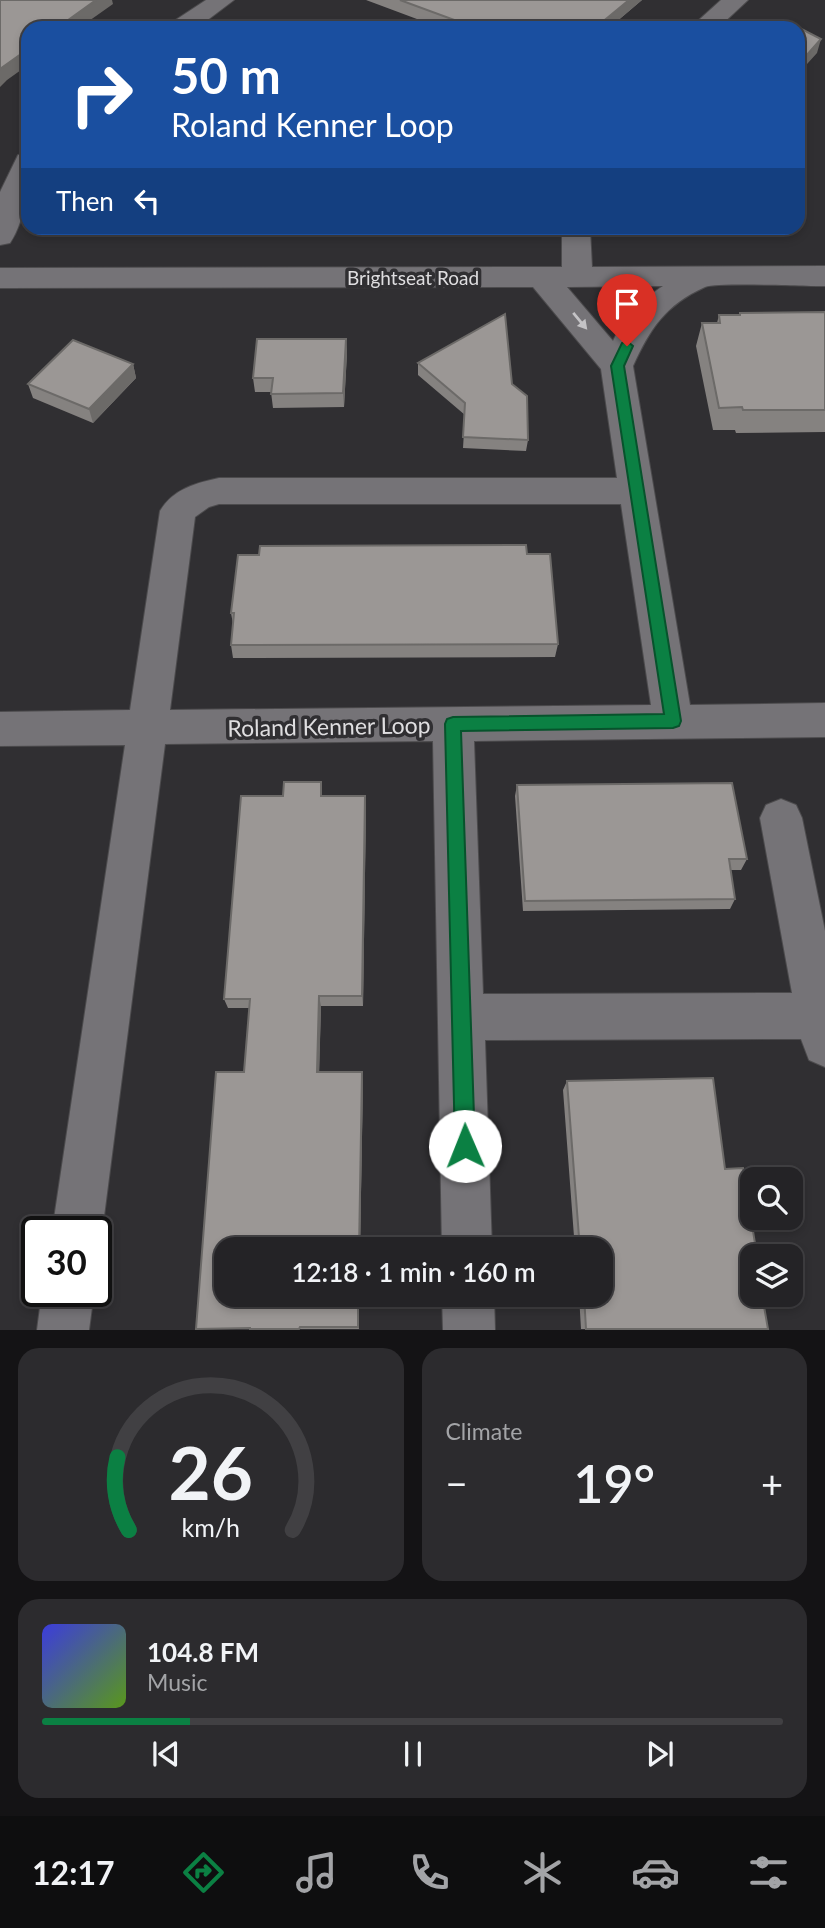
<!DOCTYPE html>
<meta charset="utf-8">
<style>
:root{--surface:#242326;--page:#2c2b2e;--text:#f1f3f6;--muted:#a3a4a7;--line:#414043;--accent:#0b8043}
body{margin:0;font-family:Lato,sans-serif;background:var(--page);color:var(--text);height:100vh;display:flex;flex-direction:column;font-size:26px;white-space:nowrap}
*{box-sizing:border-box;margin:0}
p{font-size:23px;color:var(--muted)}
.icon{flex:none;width:38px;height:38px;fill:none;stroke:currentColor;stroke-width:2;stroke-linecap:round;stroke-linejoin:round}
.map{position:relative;height:1330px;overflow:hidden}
.panel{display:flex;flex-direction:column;gap:18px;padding:18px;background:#141315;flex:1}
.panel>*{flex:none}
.banner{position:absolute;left:21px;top:21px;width:784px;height:214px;border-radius:21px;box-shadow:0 4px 10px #0003,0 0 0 2px var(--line);background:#1a4fa0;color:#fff;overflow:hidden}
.tools{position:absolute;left:740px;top:1167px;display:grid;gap:14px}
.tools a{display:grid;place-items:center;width:63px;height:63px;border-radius:14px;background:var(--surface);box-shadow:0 4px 10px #0003,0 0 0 2px var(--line);font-size:35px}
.speed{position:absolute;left:21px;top:1216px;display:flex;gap:14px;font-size:35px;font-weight:700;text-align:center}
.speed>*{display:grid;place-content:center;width:91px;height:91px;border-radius:50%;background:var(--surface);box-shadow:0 4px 10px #0003,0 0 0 2px var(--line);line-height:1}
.speed .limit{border:4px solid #111;border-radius:10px;background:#fff;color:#111}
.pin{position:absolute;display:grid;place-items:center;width:60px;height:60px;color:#fff;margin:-72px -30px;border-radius:50% 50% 50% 0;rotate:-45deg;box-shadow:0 0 7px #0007}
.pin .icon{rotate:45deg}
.me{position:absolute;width:77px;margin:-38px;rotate:359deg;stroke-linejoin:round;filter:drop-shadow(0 0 5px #0008)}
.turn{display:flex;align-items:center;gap:24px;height:147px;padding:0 35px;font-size:32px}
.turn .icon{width:91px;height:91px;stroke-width:2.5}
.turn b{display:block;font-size:49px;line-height:60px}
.then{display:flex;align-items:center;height:66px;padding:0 35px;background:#0003;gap:14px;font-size:26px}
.big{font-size:52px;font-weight:600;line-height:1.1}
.panel .card{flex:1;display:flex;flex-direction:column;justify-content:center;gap:10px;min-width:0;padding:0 24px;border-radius:21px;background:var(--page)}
.panel .dial{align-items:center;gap:0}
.dial svg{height:182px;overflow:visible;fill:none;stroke:var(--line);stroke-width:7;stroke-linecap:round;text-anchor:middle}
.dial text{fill:var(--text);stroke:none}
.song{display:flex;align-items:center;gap:21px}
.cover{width:84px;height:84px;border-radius:10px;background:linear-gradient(135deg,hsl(240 70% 55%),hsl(90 70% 35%))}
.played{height:7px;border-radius:4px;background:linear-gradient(90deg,var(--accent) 20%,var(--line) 20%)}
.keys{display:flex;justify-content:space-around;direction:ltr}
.heat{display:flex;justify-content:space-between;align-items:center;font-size:38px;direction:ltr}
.panel .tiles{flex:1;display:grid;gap:18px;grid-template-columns:1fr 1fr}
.card:last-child{grid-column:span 2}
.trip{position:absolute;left:214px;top:1237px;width:399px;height:70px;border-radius:21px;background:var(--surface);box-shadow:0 4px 10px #0003,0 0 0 2px var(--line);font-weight:600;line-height:70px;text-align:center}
.dock{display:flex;height:112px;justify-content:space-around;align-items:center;background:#0e0e0f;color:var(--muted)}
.dock .icon{width:49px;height:49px}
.dock .current{color:var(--accent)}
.dock b{font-size:32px;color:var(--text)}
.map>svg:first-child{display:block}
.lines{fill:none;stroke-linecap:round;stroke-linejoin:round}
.minor-casing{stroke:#4c4b4d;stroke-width:2}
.minor{fill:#757377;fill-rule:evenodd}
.wall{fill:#858280}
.shaded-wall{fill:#6c6a68}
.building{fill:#9b9795;stroke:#6c6a68;stroke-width:2}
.oneway{fill:#c4c3c6}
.route{fill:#0b8043;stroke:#07532c;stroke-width:2}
.labels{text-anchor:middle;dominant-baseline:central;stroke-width:7;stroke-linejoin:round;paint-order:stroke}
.far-street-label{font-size:19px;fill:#dfdee0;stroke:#302f32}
.street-label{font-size:23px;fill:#dfdee0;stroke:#302f32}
</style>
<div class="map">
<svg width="825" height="1330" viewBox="0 0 825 1330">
<rect width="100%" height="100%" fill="#302f32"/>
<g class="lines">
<defs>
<path id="minor" d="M206,0H234L197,28H167L171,23Z
M721,0H748L718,28H690Z
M28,153C28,181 27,218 10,243L0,245V192L18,155Z
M562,228H590L592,267L825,266V286C804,286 718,282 705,287C665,305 650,329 633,366L690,705L825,703V737L474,741L483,994L792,993L760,818L766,805L781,799L796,805L802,818L825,931V1067L809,1060L801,1039L485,1040L492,1250H442L433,741L165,744L102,1232L96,1246V1232H52L125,745L0,746V712L130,710L160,511C173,489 196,483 219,478H617L601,369L533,287L0,288V268L562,267ZM663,286C640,301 625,316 613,341L567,287ZM219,504H621L651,705L170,710L195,517L209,507Z
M42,1292H94L89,1330H37Z
M442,1295H494L495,1330H443Z"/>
</defs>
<use href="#minor" class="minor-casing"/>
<use href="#minor" class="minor"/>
</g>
<path class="wall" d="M366,0H642L609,28H441Z
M825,312V432L736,433L735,430H713L696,346L702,323H717L719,315H739L740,313Z
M346,339L347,353L344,407L273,408L271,392H255L253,378Z
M418,363L512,384L528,440L526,451L463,448L465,415L418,375Z
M133,364L136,378L93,423L33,398L28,384Z
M527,554L558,644L555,657L233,658L231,645L233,624L231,613Z
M517,785L747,859L741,870H730L735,899L730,909L523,911L515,796Z
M322,796H365L366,808L363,1006H321L319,1072L363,1080L360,1250H226V1295H359V1329H196L244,1072L249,1008H228L224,999Z
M567,1081L725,1169L768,1329H581L579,1295H600V1250H575L563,1090Z"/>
<path class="shaded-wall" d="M96,0H112L113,4L79,28H57Z
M629,0H642L609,28H595Z
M821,39L817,53L798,74V65Z
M28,49V65L7,80L0,87V69Z
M346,339L347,353L344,407L343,393Z
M133,364L136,378L93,423L89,409Z
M365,796L366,808L363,1006L362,996Z
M319,996L321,1006L319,1080L317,1072Z
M362,1072L363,1080L360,1250H359Z
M358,1295H359V1329L358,1327Z"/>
<path class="building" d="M0,0H96L57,28H28V49L0,69Z
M400,0H629L595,28H476Z
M786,21L821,39L798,65V28H780Z
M825,312V410H743L742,407L719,408L702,323H720L719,315H740V313Z
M505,314L512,384L527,396L528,440L463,437L465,403L418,363Z
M257,339H346L343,393L271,394L273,378H253Z
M73,340L133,364L89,409L28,384Z
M526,545L527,554H550L558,644L231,645L234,613H231L238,555H259L260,546Z
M284,782H321V796H365L362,996H319L317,1072H362L359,1250H226V1295H358V1327H300L299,1329H250V1328L196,1329L216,1072H244L250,999H224L241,796H283Z
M732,783L747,859H729L735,899L525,901L517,785Z
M713,1078L725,1169L743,1168L757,1256H752V1295H762L768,1329H586L584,1295H600V1250H580L567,1081Z"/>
<defs><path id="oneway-solid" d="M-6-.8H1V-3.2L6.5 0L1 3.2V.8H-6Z" transform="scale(1.75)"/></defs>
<use class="oneway" href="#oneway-solid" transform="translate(580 321) rotate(50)"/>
<path class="route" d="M627,341L633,346L624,366L681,721L679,726L673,728L461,731L475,1146L472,1153L465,1156L458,1153L455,1146L445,724L447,719L453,717L664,714L611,366L622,343Z"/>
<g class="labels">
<g class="far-street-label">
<text x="413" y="277">Brightseat Road</text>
</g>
<g class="street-label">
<text transform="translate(329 726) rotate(-1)">Roland Kenner Loop</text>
</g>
</g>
</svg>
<div class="tools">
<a><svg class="icon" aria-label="search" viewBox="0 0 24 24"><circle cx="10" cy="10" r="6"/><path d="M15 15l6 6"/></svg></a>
<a><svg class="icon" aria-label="layers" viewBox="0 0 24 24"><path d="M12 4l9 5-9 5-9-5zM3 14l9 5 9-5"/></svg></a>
</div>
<div class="speed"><div class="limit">30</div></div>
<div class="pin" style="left:627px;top:346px;background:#d93025"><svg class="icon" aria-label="arrive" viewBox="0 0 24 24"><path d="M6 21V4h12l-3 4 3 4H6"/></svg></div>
<svg class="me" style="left:465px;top:1146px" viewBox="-20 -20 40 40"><circle r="19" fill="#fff"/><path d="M0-13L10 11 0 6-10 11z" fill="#0b8043"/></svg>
<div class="trip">12:18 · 1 min · 160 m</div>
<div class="banner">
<div class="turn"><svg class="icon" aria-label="right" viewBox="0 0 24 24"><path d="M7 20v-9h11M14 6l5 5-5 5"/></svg><div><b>50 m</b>Roland Kenner Loop</div></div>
<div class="then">Then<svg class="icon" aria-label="left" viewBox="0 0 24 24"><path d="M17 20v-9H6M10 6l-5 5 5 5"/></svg></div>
</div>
</div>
<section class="panel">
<div class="tiles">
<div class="card dial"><svg viewBox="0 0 100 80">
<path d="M14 69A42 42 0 1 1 86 69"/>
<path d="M14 69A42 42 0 0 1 9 37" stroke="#0b8043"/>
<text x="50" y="56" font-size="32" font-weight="700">26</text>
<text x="50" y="72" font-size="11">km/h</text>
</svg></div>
<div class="card"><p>Climate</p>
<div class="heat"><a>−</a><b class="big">19°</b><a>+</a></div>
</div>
<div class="card">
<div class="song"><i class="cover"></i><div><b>104.8 FM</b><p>Music</p></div></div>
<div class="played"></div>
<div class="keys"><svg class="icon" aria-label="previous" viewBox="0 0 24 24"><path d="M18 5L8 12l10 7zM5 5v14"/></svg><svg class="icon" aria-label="pause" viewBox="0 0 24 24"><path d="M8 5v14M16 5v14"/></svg><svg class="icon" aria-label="next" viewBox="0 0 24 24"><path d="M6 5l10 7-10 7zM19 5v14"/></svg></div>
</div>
</div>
</section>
<nav class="dock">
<b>12:17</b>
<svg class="icon current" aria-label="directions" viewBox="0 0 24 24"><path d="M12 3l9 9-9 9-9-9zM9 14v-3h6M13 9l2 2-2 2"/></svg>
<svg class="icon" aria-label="music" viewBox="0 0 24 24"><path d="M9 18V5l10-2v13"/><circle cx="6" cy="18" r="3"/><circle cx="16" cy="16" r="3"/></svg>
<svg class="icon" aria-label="phone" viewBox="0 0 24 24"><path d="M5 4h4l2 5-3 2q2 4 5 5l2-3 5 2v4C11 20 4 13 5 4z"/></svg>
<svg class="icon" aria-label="climate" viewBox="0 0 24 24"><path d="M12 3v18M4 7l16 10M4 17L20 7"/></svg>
<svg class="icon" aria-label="car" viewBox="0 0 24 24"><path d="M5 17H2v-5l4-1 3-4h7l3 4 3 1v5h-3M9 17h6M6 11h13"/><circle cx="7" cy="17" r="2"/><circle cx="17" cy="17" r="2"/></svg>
<svg class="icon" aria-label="filters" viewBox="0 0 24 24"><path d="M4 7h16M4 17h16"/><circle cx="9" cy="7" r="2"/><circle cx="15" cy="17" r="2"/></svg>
</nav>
